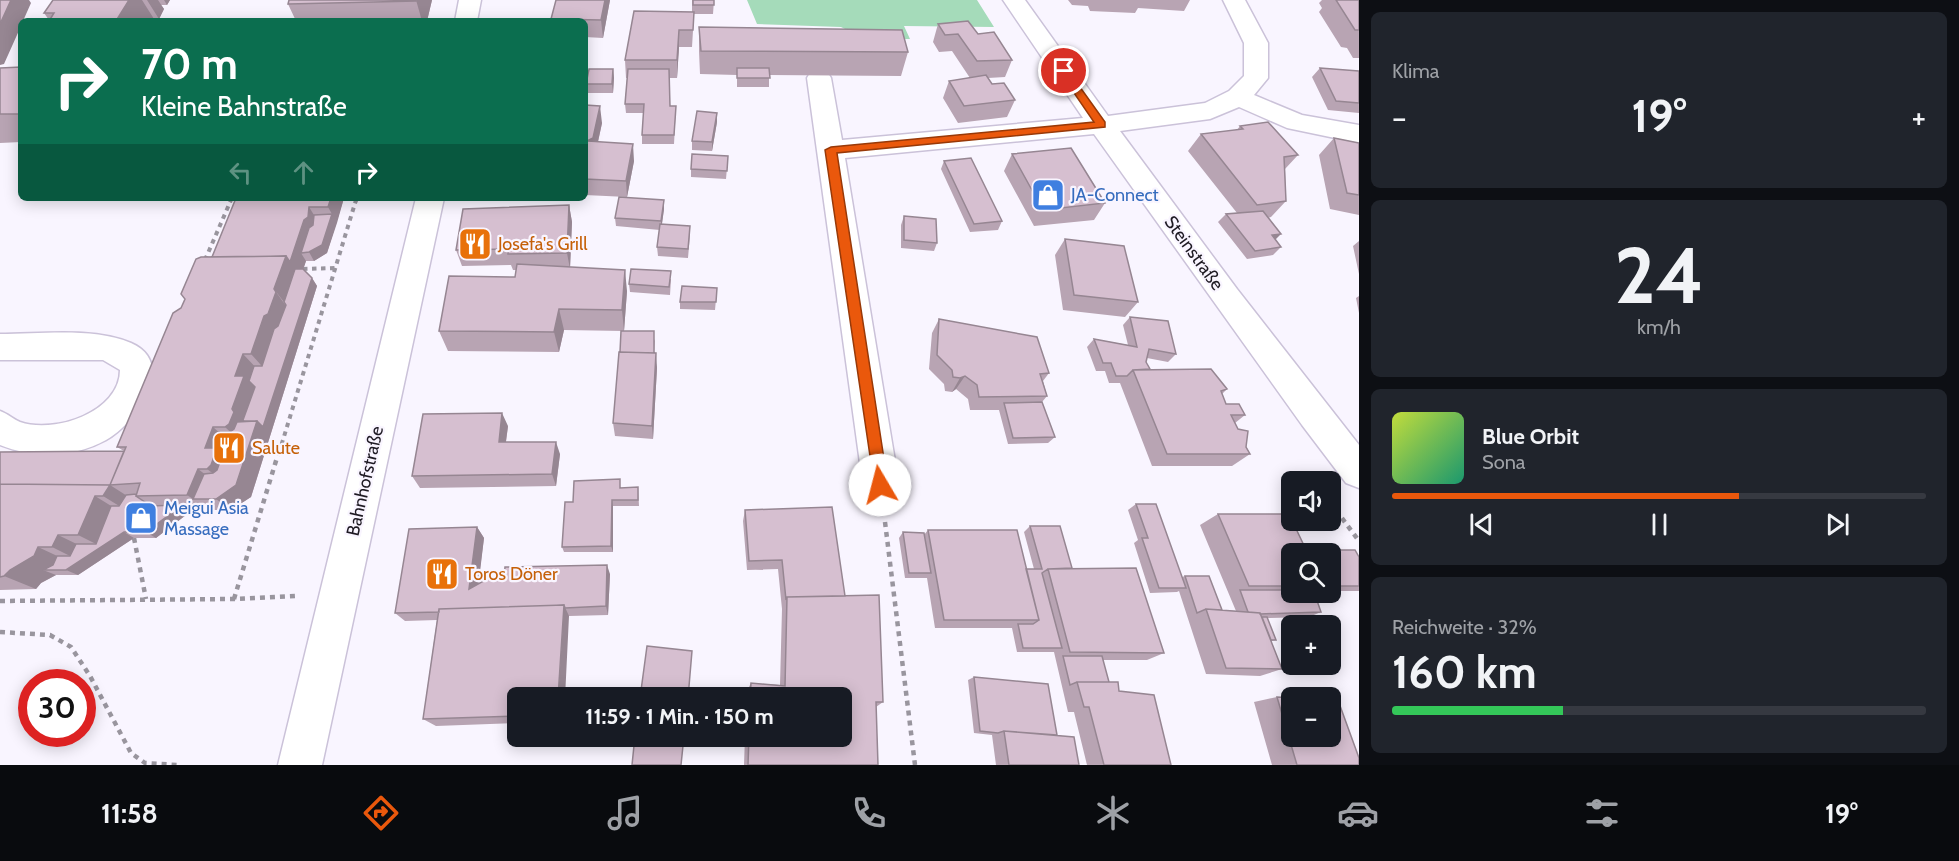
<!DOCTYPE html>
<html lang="de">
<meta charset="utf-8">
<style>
:root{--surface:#171b24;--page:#20242c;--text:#f1f3f6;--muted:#9ea1a6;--line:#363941;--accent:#ea580c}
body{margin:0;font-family:Cabin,sans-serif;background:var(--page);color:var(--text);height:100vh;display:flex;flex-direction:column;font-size:22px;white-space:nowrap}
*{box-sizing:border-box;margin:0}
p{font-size:20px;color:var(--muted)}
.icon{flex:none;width:33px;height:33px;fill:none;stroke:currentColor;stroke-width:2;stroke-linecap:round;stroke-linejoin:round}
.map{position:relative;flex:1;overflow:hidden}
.panel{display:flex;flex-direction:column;gap:12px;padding:12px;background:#0d0f14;width:600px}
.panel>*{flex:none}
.banner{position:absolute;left:18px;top:18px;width:570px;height:183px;border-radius:9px;box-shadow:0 3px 15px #0003;background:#0b6e4f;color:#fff;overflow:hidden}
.fabs{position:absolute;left:1281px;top:471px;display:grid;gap:12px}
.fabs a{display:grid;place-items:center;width:60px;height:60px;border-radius:9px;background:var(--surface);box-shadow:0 3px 15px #0003;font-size:30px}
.speed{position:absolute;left:18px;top:669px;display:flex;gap:12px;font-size:30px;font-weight:700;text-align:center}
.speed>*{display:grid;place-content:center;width:78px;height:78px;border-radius:50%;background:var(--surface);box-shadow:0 3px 15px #0003;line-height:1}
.speed .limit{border:9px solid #d22;background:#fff;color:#111}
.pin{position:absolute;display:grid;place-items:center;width:51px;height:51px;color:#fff;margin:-26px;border:3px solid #fff;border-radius:50%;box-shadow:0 2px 6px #0007}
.me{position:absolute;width:66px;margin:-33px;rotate:352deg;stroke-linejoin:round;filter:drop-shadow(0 0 4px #0008)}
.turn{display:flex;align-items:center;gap:21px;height:126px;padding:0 24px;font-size:27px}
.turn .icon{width:78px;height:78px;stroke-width:2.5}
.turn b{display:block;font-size:42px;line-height:51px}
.lanes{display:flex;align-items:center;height:57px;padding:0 24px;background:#0003;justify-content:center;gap:30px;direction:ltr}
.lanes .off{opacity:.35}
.big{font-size:45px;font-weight:700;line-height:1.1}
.panel .widget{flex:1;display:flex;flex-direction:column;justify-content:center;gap:9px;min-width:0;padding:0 21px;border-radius:9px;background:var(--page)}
.panel .dial{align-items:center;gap:0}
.dial b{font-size:78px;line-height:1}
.song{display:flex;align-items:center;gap:18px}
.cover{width:72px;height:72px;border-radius:9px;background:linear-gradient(135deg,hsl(70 70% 55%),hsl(160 70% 35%))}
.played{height:6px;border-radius:3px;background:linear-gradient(90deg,var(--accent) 65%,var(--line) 65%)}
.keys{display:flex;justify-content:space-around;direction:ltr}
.heat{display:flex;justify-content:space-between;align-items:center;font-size:33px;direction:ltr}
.charge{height:9px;border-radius:4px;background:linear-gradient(90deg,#34c759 32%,var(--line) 0)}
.trip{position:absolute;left:507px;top:687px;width:345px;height:60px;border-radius:9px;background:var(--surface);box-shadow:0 3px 15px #0003;font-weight:700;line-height:60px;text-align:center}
.tabs{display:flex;height:96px;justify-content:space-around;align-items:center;background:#090b0e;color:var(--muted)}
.tabs .icon{width:42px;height:42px}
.tabs .on{color:var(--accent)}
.tabs b{font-size:27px;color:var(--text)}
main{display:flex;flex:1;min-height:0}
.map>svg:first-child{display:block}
.green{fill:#a5dbba}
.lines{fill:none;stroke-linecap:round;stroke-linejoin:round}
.minor-casing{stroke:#cbc2d9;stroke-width:3}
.path-far2{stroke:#99959e;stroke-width:3;stroke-dasharray:4 4;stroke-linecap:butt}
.path-far1{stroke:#99959e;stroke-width:4;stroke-dasharray:4.5 4.5;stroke-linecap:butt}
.path{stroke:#99959e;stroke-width:4.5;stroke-dasharray:5 5;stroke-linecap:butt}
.minor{fill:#fff;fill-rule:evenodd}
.wall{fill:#b8a4b3}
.shaded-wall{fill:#968692}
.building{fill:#d6bfd0;stroke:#968692;stroke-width:1.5}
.route{fill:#ea580c;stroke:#983908;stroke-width:1.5}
.labels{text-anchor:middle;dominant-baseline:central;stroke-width:4.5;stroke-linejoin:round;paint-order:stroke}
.shop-label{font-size:18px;fill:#366cbe;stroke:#f9f5ff;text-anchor:start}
.food-label{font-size:18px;fill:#c56008;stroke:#f9f5ff;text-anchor:start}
.street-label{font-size:18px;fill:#1e1a23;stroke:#f9f5ff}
</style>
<main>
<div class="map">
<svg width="1359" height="765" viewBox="0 0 1359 765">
<rect width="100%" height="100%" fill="#f9f5ff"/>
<path class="green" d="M747,0H977L994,27L904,26L910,39H854L849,31L841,27L757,24Z"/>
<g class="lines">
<defs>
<path id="minor" d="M459,0H481L477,21H455Z
M1003,0H1025L1108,116L1205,103L1229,91L1244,76V43L1223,0H1245L1268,43V78L1254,95L1302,115L1359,125V143L1287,128L1239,107L1210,119L1120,131L1237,289L1359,445V488L1346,483L1302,425L1094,134L845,158L899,485L894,497L881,502L868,497L863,485L807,78L810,73L819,70L828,73L831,78L842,140L1083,118Z
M416,198H444L322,765H278Z
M0,334C41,334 94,327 131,343C179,364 135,424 106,440C73,458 35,459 0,445V411C8,414 13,419 20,422C55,434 120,412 120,370L103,360H0Z"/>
</defs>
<use href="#minor" class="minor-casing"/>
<path class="path-far2" d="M230,202L232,198
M356,202L357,198"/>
<path class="path-far1" d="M205,260L231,200
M303,269L336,268
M279,453L356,200"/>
<path class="path" d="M1330,502L1359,541
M885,522L915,765
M134,538L146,599
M234,599L279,451
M0,601L234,599L297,596
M0,632L50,635L71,647L90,676L131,753L145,763L177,765"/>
<use href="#minor" class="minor"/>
</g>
<path class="wall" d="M53,0H170L167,5H161L164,9L159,19L49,20L44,13Z
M432,0L427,21H296L288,4Z
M610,0L603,38L585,37V21H552L551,19Z
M692,0H714L713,14H694L692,47H679L677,78H670V106H676L674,144H642V135L644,113H626L625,104L627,78H626L625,60L692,12Z
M1068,0H1190L1184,11L1138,8L1135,13L1090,11L1088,6L1072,5Z
M1322,0H1359V58H1353L1347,48L1341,47L1319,12L1322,8L1319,3Z
M938,24L978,34L1012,60L1005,77L988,78L992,84L1015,100L1007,117L958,123L943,98L949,81L970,78L952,51L939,52L933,42Z
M699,27L908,52L901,76L769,75V87H737V75L700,74L699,51Z
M21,67V142L0,143V68Z
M1320,68L1359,71V113L1328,110L1312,77Z
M613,69L614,78L613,93H588L586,84Z
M585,105L602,123L598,142L634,161L627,197L585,195Z
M717,122L712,151L692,150V141Z
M1240,126L1298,155L1285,169L1286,201L1271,217L1268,218L1275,240L1281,247L1273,255L1247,259L1218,222L1226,214L1237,213L1188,151L1201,134L1237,130Z
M1334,138L1359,143V215L1330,209L1319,155Z
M1012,154L1105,203L1094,220L1034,226L1004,171Z
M728,156L726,179L691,177V169Z
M944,161L1002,221L998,230L970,232L941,169Z
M236,198H344L327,253L314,261H306L303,269L312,278L317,286L251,497L231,510H211L204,515H186L156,538H134L78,575H56L41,583L36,589L0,590V452L124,451L117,447L181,308L212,257Z
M664,200V209L662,224L690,235L688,258L658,256L657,247L660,230L616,226L615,218Z
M569,205L572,222L570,267L627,291L624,331L564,330L559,352L448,351L439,331L515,277L516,270H513L511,265L462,266L456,250Z
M904,216L937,243L934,251L901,248V225Z
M1065,239L1138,302L1125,317L1063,310L1055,255Z
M1359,241V274L1353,246Z
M671,279L670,295L630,292L629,284Z
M717,288L715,310L680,309V302Z
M1359,296V313L1356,298Z
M1130,317L1176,354L1168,362L1147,358L1146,362L1150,369L1227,389L1222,394L1226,404L1245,415L1235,423L1250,454L1232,466H1152L1120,383H1109L1105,371H1096L1087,347L1094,339L1128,345L1123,325Z
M939,319L1049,373L1043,381L1047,396L1042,402L1055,437L1048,443L1008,444L999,410H970L968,399L956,389L952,392L945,391L944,384L929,369L932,333Z
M655,339L654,353L657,368L653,439L615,436L613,423Z
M508,426L506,442L560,454L556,486L420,488L412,476Z
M638,487L639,506H613V552H564L562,547L573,502L621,488Z
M1136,504L1182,577L1185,576L1222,610L1236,611L1200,525L1218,514L1307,552L1311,550L1359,557V591H1330V554H1292V592L1321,612L1309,617L1267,618L1276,640L1271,641L1282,669L1260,676L1206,674L1179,591L1177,592L1150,593L1134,543L1138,540L1128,510Z
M745,510L845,596L883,702L876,707L878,765H744L745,736H842V698H747V691L751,683L780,685L782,609L778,569L747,570L743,521Z
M1030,526L1072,568L1164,653L1147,660H1103L1109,682L1119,691L1171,765H1087L1074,712H1068L1054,652H1017L1012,628H935L927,578H905L899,538L903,532L924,535L928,530L1026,569H1034L1024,532Z
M477,527L484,538L478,584L610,574L608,615L569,616L518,698V723L436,726L423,719L437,620L405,621L395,613Z
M974,677L1057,735L1079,765H996L992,735L974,733L968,680Z
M1277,697L1359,765H1272L1254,702Z"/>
<path class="shaded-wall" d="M11,0H29L31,3L23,21H21V26L4,64L0,65V24Z
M129,0H142L154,19L152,21H116Z
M147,0H158L164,9L159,19Z
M164,0H170L167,5Z
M416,0H432L427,21H422Z
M605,0H610L603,38L601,20Z
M679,30V47L677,78V60Z
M613,69L614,78L613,93L612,84Z
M600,106L602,123L595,155L587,141Z
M717,113V122L712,151V142Z
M633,144L634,161L627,197L626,181Z
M331,198H344L337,223L328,207Z
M664,200V209L661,230V221Z
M569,205L572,222L570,269L567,253Z
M309,207L319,223L301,253L306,261L290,310L274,289L286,256Z
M332,214L337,223L327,253L314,261L309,252Z
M1281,234L1273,242L1272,235Z
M625,270L627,291L624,331L622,310Z
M312,278L317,286L251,497L231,510L216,499L257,421Z
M276,292L291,313L268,373L251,354L264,316Z
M559,309L564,330L559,352L554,332Z
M656,353L657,368L653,439L652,426Z
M243,354L261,373L244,445L225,427L232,409L235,376Z
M965,376L956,389L952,392L960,378Z
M502,413L508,426L504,455L499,442Z
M213,427L233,445L228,485L207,469L205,448Z
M556,442L560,454L556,486L552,474Z
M198,469L219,485L193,499L187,495Z
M110,485L135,501L129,512L103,496Z
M95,496L121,512L124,532L134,538L78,575L66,570L80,561L52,547L58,535L87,549L102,547L78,535Z
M612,500L613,506V552L611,546Z
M203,504L211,510L204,515L196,509Z
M177,509L186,515L156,538L146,532Z
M477,527L484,538L477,597L469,589Z
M38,547L68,561L43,570L56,575L41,583L36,589L4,576L10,570Z
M607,565L610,574L608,615L606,606Z
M564,605L569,616L565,698H558Z"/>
<path class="building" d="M0,0H11L0,24Z
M53,0H129L116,21H49L54,13H44Z
M289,0H416V1L288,4Z
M556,0H605L601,20L551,19Z
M693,0H714V5H693Z
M1336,0H1359V30H1355Z
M634,11L694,12L693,30H679L677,60H625Z
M968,21L978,34L994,32L1012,60L977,61L958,34L945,35L938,24Z
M699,27L902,30L908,52L701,51Z
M21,67V114H0V68Z
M737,68H769L770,78H737Z
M1320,68L1359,71V103L1336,101Z
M589,69H613L612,84H586Z
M628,69H669L670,106H676L674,135H642L644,104H625Z
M986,75L992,84L1004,83L1015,100L964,106L949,81Z
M585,105L600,106L593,138L587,141L633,144L626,181L585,179Z
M697,111L717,113L712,142L692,141Z
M1268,122L1298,155L1284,157L1286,201L1257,205L1201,134L1243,129L1240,126Z
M1334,138L1359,143V195L1347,193Z
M1071,148L1105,203L1043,210L1012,154Z
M692,154L728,156L727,171L691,169Z
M971,158L1002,221L974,224L944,161Z
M619,197L664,200L661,221L615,218Z
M236,198H331L328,207H309L308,217L304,220L290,262L286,256L212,257Z
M569,205L567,253L508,254V249L456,250L463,209Z
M1263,211L1281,234L1272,235L1281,247L1255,251L1226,214Z
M332,214L322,245L309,252L301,253L309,228L313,225L314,215Z
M904,216L936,219L937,243L904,240Z
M660,224L690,226L688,249L657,247Z
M1065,239L1124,246L1138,302L1074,295Z
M286,256L274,289L276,292L268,314L264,316L251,354H243L235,376H244L232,409L234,412L229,424L225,427H213L205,448H215L216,451L211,465L207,469H198L187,495L136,496L140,483L110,485L126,447H117L173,313L181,308L185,299L181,294L196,259L201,257Z
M517,264L625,270L622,310L559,309L554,332L439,331L449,276L515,277Z
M295,269H303L312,278L263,427L257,421H244L243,420L255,387L249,381L254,366H262L274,329L278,326L286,305L284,302Z
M631,269L671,271L669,287L629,284Z
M682,286L717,288L716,302H680Z
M1130,317L1168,321L1176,354L1149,349L1146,362L1150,369L1133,370L1127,376H1116L1111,363H1103L1094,339L1137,347Z
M939,319L1037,337L1049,373L1040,374L1047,396L979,397L977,385L965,376L960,378L953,377L952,370L937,355Z
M621,331H654V353L620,352Z
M619,352L656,353L652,426L613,423Z
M1211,369L1227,389L1221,391L1226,404H1239L1245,415H1231L1238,429L1248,431L1246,447L1250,454H1167L1133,370Z
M1042,402L1055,437L1013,438L1004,403Z
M502,413L499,442H556L552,474L412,476L423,414Z
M257,421L236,485L216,499H193L204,474L213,473L217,470L222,456L220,453L215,448H213L219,432H230L234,429L237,422Z
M124,451L110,485L0,484V452Z
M620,479V488L638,487V500H612L611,546L562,547L565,502H573L574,481Z
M0,484L110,485L103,496H95L78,535H58L52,547H38L34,556L10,570L4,576L0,577Z
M136,494V496L151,506L203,504L196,509H177L146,532H124L66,570H43L53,565L57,556H70L76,544H96L111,506H119L126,495Z
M1136,504H1156L1186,588H1159L1142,538H1148Z
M832,507L845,596L787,597L786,600L782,560L749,561L745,510Z
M1218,514H1289L1308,554H1292V586H1249Z
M1030,526H1060L1072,568L1048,569L1042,573L1062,648H1023L1018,624H1033L1039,620L1026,569H1042Z
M477,527L469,589L487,579L504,578L505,567L607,565L606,606L565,608L564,605L439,609V612L395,613L409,529Z
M928,530H1017L1039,620H944Z
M903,532L924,533L931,573H909Z
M1311,550H1355L1359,557V586H1330V554H1312Z
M1136,568L1164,653L1070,652L1048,569Z
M1185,576H1209L1222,610L1206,609L1197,613Z
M1240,590H1292V592H1314L1321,612L1260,614V613L1248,612Z
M879,595L883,702H876L878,765H748L749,736H842V698H750L751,683L785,686L787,597Z
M564,605L558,698H518V716L423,719L439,609Z
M1206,609L1260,613L1282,669L1226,668Z
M1262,617H1267L1276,640H1271Z
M647,646L692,651L688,698H640Z
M1063,656H1102L1109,682H1077L1070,685Z
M974,677L1048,684L1057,735L1004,731L998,733L980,731Z
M1077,682H1118L1119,691L1154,695L1171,765H1104L1089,707H1084Z
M1277,697L1292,698V736H1330V702L1339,703L1359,758V765H1297Z
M1004,731L1074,737L1079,765H1009Z
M635,736H684L681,765H632Z"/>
<path class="route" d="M1064,68L1067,69L1105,122V127L837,153L888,485L886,490L880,492L875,490L825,150L831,147L1094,122L1059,71Z"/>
<defs>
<symbol id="shop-square" viewBox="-11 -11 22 22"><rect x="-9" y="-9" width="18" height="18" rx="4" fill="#3f7fe0" stroke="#f9f5ff"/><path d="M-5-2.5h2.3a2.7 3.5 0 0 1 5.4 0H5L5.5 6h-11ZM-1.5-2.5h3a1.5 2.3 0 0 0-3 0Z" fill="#fff"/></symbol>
<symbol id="restaurant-square" viewBox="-11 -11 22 22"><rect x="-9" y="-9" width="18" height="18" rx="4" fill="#e8710a" stroke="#f9f5ff"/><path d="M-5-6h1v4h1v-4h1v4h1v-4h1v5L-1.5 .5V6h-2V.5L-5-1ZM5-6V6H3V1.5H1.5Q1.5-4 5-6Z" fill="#fff"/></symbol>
</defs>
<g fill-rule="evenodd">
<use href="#shop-square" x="1029" y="176" width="38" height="38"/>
<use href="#restaurant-square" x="456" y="225" width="38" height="38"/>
<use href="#restaurant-square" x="210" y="429" width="38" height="38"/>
<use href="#shop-square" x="122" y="499" width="38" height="38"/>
<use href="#restaurant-square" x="423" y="555" width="38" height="38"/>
</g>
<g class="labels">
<g class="shop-label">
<text x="1071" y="195">JA-Connect</text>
<text x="164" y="508">Meigui Asia<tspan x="164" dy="21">Massage</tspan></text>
</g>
<g class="food-label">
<text x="498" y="244">Josefa's Grill</text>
<text x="252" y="448">Salute</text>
<text x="465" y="574">Toros Döner</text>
</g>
<g class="street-label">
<text transform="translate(1194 253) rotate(54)">Steinstraße</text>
<text transform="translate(365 481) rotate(-77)">Bahnhofstraße</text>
</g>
</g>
</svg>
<div class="fabs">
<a><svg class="icon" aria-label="sound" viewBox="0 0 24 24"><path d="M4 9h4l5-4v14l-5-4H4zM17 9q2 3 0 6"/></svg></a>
<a><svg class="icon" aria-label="search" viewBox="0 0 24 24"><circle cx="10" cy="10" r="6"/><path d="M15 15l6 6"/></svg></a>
<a>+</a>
<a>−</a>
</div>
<div class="speed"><div class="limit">30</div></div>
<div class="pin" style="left:1064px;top:71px;background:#d93025"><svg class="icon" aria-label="arrive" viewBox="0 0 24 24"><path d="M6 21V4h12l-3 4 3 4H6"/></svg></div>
<svg class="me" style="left:880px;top:485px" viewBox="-20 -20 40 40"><circle r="19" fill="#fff"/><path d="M0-13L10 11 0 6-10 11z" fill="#ea580c"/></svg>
<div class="trip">11:59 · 1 Min. · 150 m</div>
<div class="banner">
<div class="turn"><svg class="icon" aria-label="right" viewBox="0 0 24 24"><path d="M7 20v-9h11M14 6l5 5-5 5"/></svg><div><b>70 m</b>Kleine Bahnstraße</div></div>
<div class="lanes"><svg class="icon off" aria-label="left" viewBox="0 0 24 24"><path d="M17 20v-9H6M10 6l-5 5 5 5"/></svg><svg class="icon off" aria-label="ahead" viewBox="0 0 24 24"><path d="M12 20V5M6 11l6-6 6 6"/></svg><svg class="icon" aria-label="right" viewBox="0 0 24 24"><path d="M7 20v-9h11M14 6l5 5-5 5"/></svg></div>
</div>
</div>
<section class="panel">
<div class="widget"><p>Klima</p>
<div class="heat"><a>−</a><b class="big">19°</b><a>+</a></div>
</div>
<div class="widget dial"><b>24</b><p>km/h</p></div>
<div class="widget">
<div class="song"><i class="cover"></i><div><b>Blue Orbit</b><p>Sona</p></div></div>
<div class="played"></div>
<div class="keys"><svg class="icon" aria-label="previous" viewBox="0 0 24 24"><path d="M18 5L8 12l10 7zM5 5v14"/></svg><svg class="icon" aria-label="pause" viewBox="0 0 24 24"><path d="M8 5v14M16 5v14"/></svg><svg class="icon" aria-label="next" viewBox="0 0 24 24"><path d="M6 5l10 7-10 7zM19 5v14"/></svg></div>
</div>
<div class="widget"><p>Reichweite · 32%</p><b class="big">160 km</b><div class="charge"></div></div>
</section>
</main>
<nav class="tabs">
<b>11:58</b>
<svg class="icon on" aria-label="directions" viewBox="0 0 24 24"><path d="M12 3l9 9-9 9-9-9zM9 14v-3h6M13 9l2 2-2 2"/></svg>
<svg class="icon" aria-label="music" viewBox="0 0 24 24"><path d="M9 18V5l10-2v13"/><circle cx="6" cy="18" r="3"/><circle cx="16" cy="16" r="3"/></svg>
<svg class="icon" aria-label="phone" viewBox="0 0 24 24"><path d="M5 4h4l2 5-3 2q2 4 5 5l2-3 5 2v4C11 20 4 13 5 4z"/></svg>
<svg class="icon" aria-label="climate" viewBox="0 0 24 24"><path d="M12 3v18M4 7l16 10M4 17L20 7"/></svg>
<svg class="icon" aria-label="car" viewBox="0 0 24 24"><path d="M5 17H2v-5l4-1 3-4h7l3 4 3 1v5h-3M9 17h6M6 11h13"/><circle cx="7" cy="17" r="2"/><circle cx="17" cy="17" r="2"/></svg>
<svg class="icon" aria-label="filters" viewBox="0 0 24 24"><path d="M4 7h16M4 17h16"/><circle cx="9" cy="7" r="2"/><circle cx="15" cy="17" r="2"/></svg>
<b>19°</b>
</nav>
